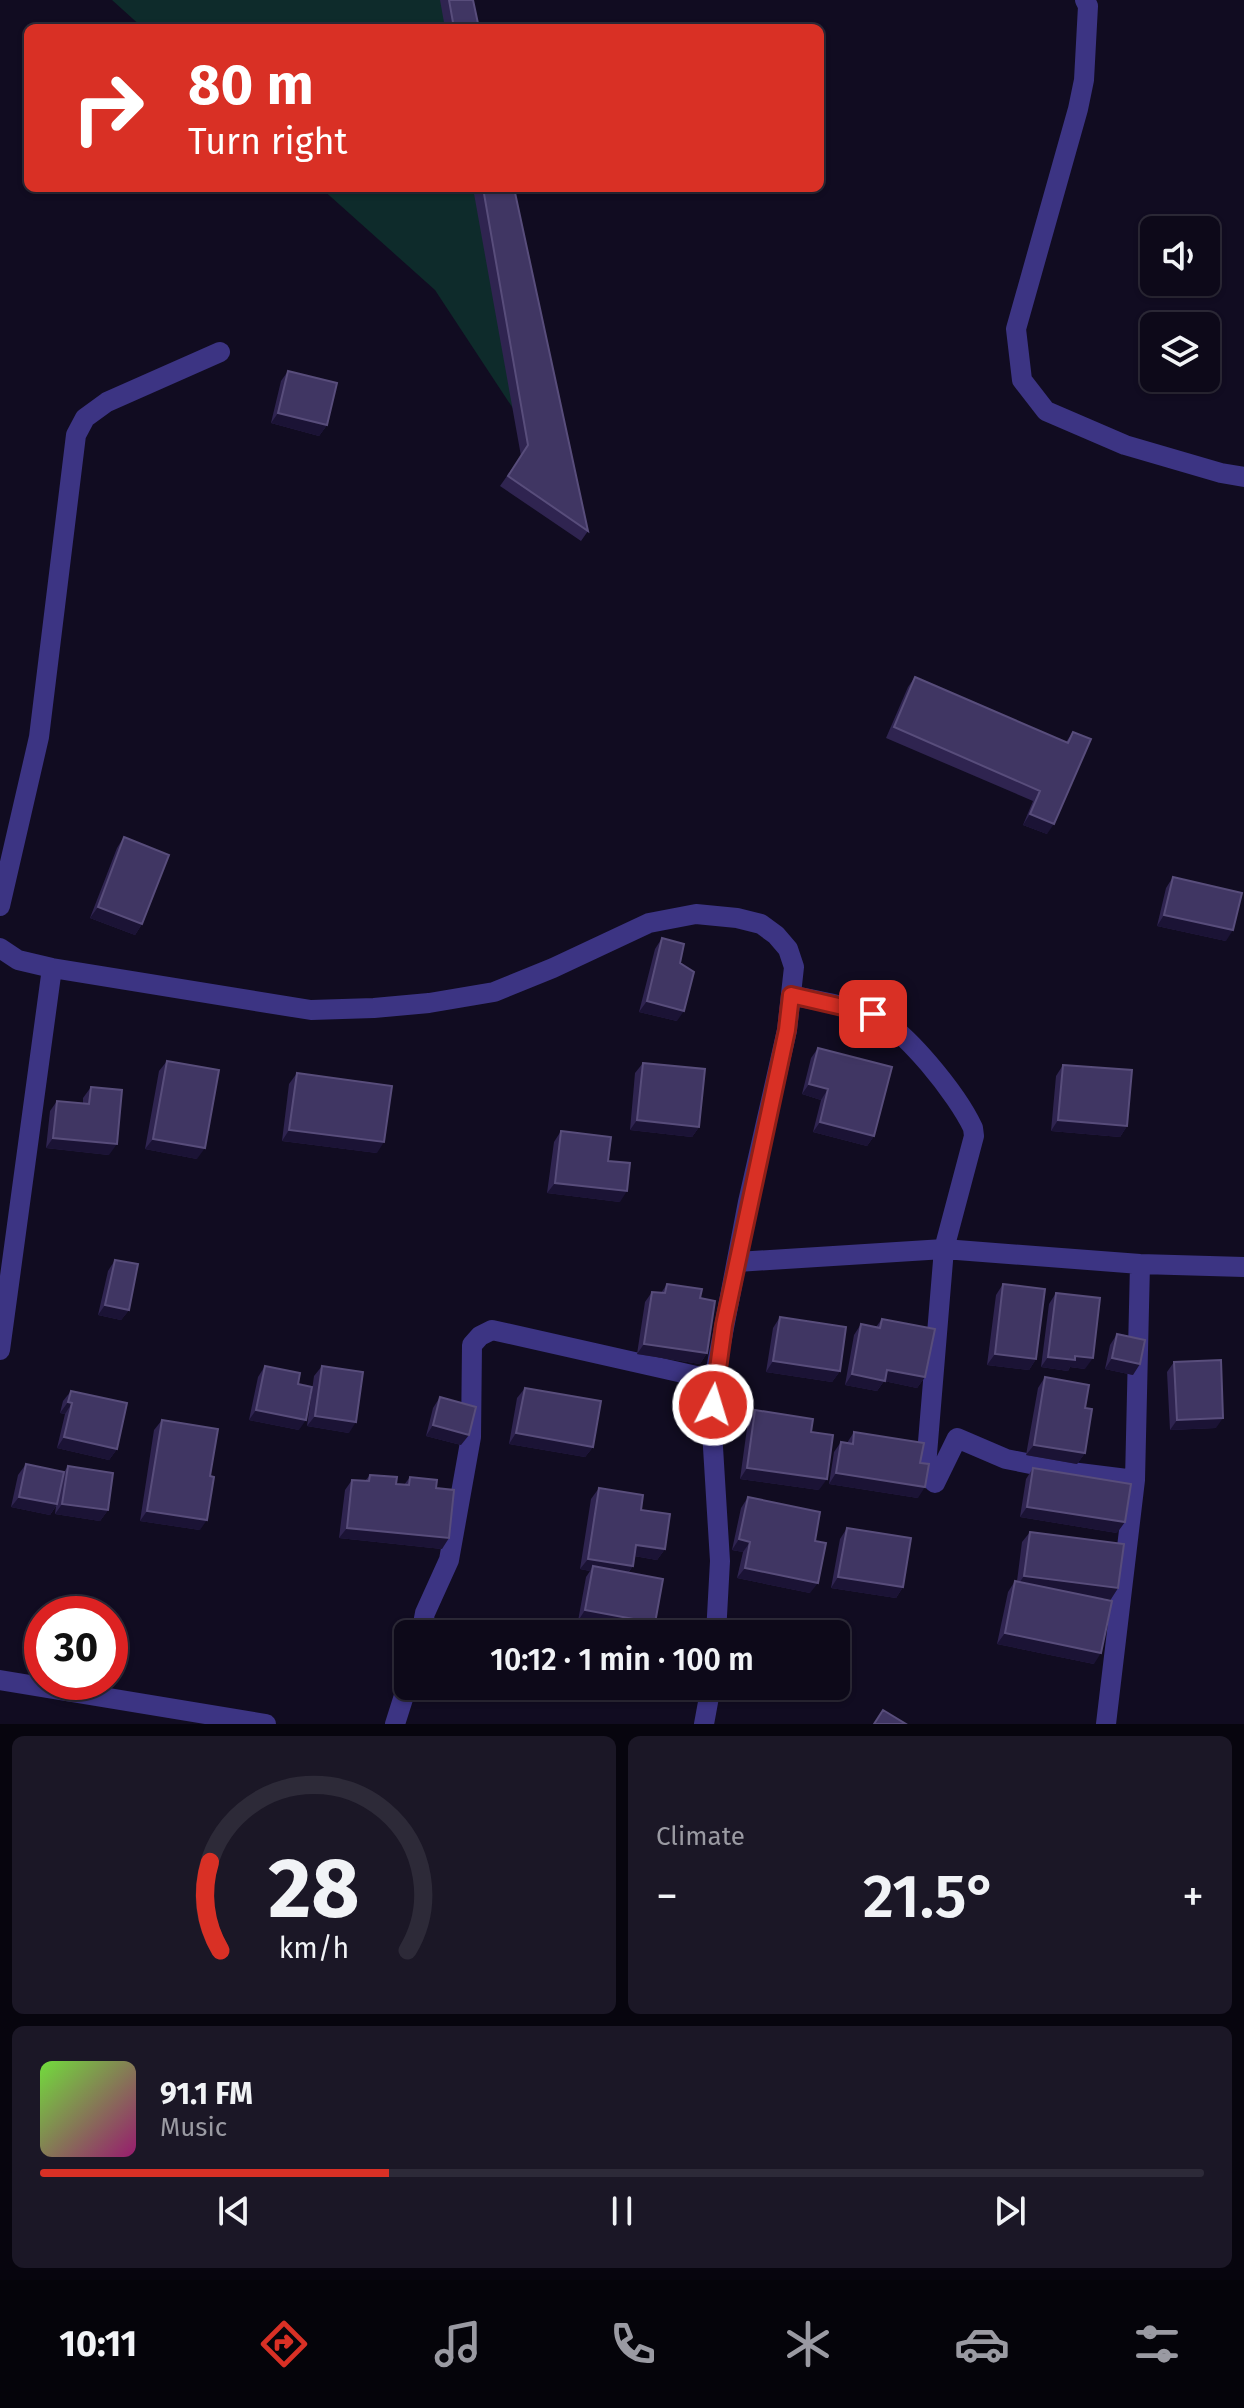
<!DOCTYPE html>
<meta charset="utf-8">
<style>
:root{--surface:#0d0919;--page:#1b1726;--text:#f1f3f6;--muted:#9a9aa2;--line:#2d2a38;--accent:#d93025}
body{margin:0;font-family:"Fira Sans",sans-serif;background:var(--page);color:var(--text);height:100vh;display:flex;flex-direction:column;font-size:30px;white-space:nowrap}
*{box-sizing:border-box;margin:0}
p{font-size:26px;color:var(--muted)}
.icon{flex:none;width:44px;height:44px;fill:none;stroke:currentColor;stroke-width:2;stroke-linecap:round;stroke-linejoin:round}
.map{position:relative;height:1724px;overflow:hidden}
.sheet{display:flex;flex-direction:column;gap:12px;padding:12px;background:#07050e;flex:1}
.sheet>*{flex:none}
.banner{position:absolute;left:24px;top:24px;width:800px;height:168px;border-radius:12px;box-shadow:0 2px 6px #0004,0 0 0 2px var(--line);background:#d93025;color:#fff;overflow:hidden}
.tools{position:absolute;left:1140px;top:216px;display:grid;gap:16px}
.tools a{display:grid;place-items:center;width:80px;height:80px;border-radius:12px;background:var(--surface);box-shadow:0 2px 6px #0004,0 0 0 2px var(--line);font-size:40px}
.speed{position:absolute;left:24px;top:1596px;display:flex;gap:16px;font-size:40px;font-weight:700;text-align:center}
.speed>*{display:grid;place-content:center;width:104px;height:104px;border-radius:50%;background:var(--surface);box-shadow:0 2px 6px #0004,0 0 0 2px var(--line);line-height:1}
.speed .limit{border:12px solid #d22;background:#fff;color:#111}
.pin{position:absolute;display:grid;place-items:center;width:68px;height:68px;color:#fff;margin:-34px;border-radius:16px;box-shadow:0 4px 12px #0006}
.me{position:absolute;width:88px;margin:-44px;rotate:5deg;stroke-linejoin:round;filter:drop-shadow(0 0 6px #0008)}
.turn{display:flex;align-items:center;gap:28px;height:168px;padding:0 32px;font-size:36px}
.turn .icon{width:104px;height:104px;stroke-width:2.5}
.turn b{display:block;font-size:56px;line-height:68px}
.big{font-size:60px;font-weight:600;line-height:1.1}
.sheet .widget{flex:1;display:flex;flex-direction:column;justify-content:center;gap:12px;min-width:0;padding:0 28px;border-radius:12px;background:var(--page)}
.sheet .dial{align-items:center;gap:0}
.dial svg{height:208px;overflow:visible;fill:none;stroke:var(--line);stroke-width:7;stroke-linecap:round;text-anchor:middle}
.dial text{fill:var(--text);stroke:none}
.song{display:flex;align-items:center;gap:24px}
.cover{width:96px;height:96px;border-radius:12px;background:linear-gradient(135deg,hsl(100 70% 55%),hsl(320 70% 35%))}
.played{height:8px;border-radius:4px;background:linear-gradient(90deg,var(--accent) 30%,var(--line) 30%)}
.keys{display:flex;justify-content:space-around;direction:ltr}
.heat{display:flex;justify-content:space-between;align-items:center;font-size:44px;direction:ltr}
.sheet .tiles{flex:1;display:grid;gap:12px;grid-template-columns:1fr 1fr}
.widget:last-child{grid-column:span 2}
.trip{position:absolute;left:394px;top:1620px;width:456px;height:80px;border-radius:12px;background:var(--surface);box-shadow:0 2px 6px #0004,0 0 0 2px var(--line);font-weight:600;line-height:80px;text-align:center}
.dock{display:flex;height:128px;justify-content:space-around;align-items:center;background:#05040a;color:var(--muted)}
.dock .icon{width:56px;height:56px}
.dock .on{color:var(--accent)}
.dock b{font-size:36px;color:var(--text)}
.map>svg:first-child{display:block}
.green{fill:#0e2b2b}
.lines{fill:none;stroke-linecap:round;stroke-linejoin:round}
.minor{stroke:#3c3483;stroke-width:20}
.wall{fill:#2f2450}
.shaded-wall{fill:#1b1335}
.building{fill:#403663;stroke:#584d7b;stroke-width:2}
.route-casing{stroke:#8d1f18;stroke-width:20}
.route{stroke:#d93025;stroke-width:14}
</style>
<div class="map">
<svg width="1244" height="1724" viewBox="0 0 1244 1724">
<rect width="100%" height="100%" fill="#110c21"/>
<path class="green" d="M112,0H453L458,28H143Z
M321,188H490L543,454L435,290Z"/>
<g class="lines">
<path class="minor" d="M1085,0L1088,6L1084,80L1078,109L1016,329L1022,380L1046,411L1125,445L1221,473L1244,477
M0,906L39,737L76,435L85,418L107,402L220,352
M0,948L18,960L52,968L311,1010L374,1008L429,1003L494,992L553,968L649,923L696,914L737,918L761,924L776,935L788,949L794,967L787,1030L748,1202L714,1380L712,1431L720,1561L716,1634
M791,995C817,1001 845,1005 870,1014C904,1026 958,1096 973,1128L974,1136L944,1249L926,1466L929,1477L935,1483L957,1438L1006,1459L1071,1472L1135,1480
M737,1262L944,1249L1140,1264L1244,1267
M0,1350L52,968
M421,1634L425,1613L449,1560L471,1437L472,1345L480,1336L492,1330L714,1380
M0,1680L266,1724
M395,1724L408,1683
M704,1724L711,1686
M1106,1724L1135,1480L1140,1264"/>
</g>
<path class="wall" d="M440,0H473L479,28H445Z
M473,188H514L588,531L581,541L500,486L521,456Z
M288,371L327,425L319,436L271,423L281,381Z
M915,677L1066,742L1073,732L1047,834L1023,825L1033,801L886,738L908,687Z
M124,837L142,924L135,935L90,918L117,848Z
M1173,877L1226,941L1157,926L1166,888Z
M662,938L680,963L677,1021L639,1012L655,949Z
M818,1048L874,1136L867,1146L813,1132L821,1100L802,1094L811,1058Z
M167,1061L197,1159L145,1149L159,1071Z
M643,1063L699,1127L692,1137L630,1130L635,1073Z
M1063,1065L1127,1126L1120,1137L1051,1131L1056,1076Z
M297,1073L377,1153L282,1141L289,1084Z
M91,1087L109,1155L46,1148L50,1111L57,1101L83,1103V1098Z
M561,1131L608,1161L620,1202L547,1193L554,1142Z
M115,1260L129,1310L121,1320L98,1315L108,1271Z
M667,1284L700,1298L707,1353L700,1364L637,1354L645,1302L652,1292L661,1293Z
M1003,1284L1036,1359L1029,1370L987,1365L996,1295Z
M1056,1293L1085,1369L1070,1367L1068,1371L1041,1367L1049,1304Z
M780,1317L840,1371L832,1382L766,1372L773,1328Z
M882,1319L925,1377L917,1388L884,1381L877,1391L845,1385L854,1335L861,1324L876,1327Z
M1117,1334L1133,1375L1105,1369L1110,1345Z
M1174,1362L1216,1428L1170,1430L1167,1372Z
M265,1366L298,1384L299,1430L249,1420L258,1377Z
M322,1366L349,1433L307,1426L314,1376Z
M1045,1377L1085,1408V1453L1077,1464L1026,1455L1038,1388Z
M525,1388L593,1447L585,1457L509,1444L517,1398Z
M71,1391L117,1449L109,1460L57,1448L65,1414L60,1413L63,1401Z
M440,1397L461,1445L426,1436L433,1408Z
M755,1410L819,1490L740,1479L748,1421Z
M162,1420L200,1530L140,1521L154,1430Z
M854,1432L920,1463L918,1498L829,1484L834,1452L841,1442L847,1443Z
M26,1464L64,1472L68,1466L108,1510L100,1521L55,1514L56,1506L50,1515L11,1507L18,1475Z
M1033,1468L1117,1533L1020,1517L1026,1479Z
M370,1475L396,1484L404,1485L410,1477L436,1488L442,1549L339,1538L345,1490L352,1480L365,1481Z
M599,1488L641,1510L665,1549L657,1560L634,1556L633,1566L628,1573L647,1634L578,1621L586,1577L590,1571L580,1569L591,1499Z
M748,1497L815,1541L810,1593L737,1578L743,1552L732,1550L741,1508Z
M847,1528L903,1587L896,1598L831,1588L840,1539Z
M1030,1532L1118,1588L1111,1599L1083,1595L1094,1664L997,1644L1008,1592L1015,1581H1017L1022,1542Z
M524,1623L546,1634H516Z"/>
<path class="shaded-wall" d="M278,413L327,425L319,436L271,423Z
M1030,814L1054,824L1047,834L1023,825Z
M98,907L142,924L135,935L90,918Z
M1164,915L1233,930L1226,941L1157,926Z
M647,1001L684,1011L677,1021L639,1012Z
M809,1084L828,1089L821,1100L802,1094Z
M637,1120L699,1127L692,1137L630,1130Z
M1058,1120L1127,1126L1120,1137L1051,1131Z
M820,1122L874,1136L867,1146L813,1132Z
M289,1130L384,1142L377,1153L282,1141Z
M53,1138L117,1144L109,1155L46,1148Z
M153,1139L205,1148L197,1159L145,1149Z
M555,1183L627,1191L620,1202L547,1193Z
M105,1305L129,1310L121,1320L98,1315Z
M644,1344L707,1353L700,1364L637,1354Z
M995,1354L1036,1359L1029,1370L987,1365Z
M1075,1356L1093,1358L1085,1369L1070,1367L1068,1371L1041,1367L1048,1357Z
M1112,1358L1140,1364L1133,1375L1105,1369Z
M773,1361L840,1371L832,1382L766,1372Z
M887,1370L925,1377L917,1388L884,1381L877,1391L845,1385L852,1374Z
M68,1402L72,1403L65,1414L60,1413Z
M256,1410L306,1420L299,1430L249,1420Z
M315,1416L356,1422L349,1433L307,1426Z
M1223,1418L1216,1428L1170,1430L1177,1420Z
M433,1425L469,1435L461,1445L426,1436Z
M516,1433L593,1447L585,1457L509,1444Z
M64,1437L117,1449L109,1460L57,1448Z
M1034,1445L1085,1453L1077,1464L1026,1455Z
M747,1468L827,1479L819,1490L740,1479Z
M836,1473L925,1487L918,1498L829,1484Z
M19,1497L57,1504L50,1515L11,1507Z
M62,1504L108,1510L100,1521L55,1514Z
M1027,1507L1125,1522L1117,1533L1020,1517Z
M147,1511L207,1520L200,1530L140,1521Z
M347,1528L449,1538L442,1549L339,1538Z
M739,1539L750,1542L743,1552L732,1550Z
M636,1545L665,1549L657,1560L629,1555Z
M588,1559L633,1566L625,1576L593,1566L590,1571L580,1569Z
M745,1568L818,1583L810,1593L737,1578Z
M1024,1576L1118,1588L1111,1599L1017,1586Z
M838,1577L903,1587L896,1598L831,1588Z
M585,1610L655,1623L647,1634L578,1621Z
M1005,1633L1101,1653L1094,1664L997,1644Z
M477,1686H536L529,1695Z"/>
<path class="building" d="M449,0H473L479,28H454Z
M483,188H514L588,531L508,476L528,445Z
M288,371L337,383L327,425L278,413Z
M915,677L1068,743L1073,732L1091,739L1054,824L1030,814L1040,791L894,727Z
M124,837L169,855L142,924L98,907Z
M1173,877L1242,893L1233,930L1164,915Z
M662,938L684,944L680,963L694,972L684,1011L647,1001Z
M818,1048L892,1067L874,1136L820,1122L828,1089L809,1084Z
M167,1061L219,1070L205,1148L153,1139Z
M643,1063L705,1069L699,1127L637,1120Z
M1063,1065L1132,1070L1127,1126L1058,1120Z
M297,1073L392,1086L384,1142L289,1130Z
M91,1087L122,1090L117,1144L53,1138L57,1101L89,1104Z
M561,1131L611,1137L608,1161L630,1163L627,1191L555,1183Z
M115,1260L138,1264L129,1310L105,1305Z
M667,1284L702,1289L700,1298L715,1301L707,1353L644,1344L652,1292L665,1293Z
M1003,1284L1045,1289L1036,1359L995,1354Z
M1056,1293L1100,1298L1093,1358L1075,1356V1360L1048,1357Z
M780,1317L846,1327L840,1371L773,1361Z
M882,1319L935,1329L925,1377L887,1370L885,1381L852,1374L861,1324L880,1328Z
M1117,1334L1145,1340L1140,1364L1112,1358Z
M1221,1360L1223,1418L1177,1420L1174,1362Z
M265,1366L300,1373L298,1384L312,1387L306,1420L256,1410Z
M322,1366L363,1372L356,1422L315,1416Z
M1045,1377L1089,1385L1085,1408L1092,1409L1085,1453L1034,1445Z
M525,1388L601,1401L593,1447L516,1433Z
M71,1391L127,1403L117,1449L64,1437L72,1403L68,1402Z
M440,1397L476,1407L469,1435L433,1425Z
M755,1410L813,1419L811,1432L833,1435L827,1479L747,1468Z
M162,1420L218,1429L210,1476L214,1477L207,1520L147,1511Z
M854,1432L924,1443L920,1463L929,1464L925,1487L836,1473L841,1442L853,1444Z
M26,1464L64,1472L57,1504L19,1497Z
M68,1466L113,1473L108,1510L62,1504Z
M1033,1468L1131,1484L1125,1522L1027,1507Z
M370,1475L397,1477L396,1484L409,1485L410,1477L437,1480L436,1488L454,1490L449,1538L347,1528L352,1480L369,1481Z
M599,1488L643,1495L641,1510L670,1514L665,1549L636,1545L633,1566L588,1559Z
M748,1497L820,1512L815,1541L826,1543L818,1583L745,1568L750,1542L739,1539Z
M847,1528L911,1538L903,1587L838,1577Z
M1030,1532L1124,1544L1118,1588L1024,1576Z
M593,1566L663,1579L655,1623L585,1610Z
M1015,1581L1112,1601L1101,1653L1005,1633Z
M524,1623L547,1627L546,1634H522Z
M493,1630L515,1634H492Z
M883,1710L906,1724H874Z"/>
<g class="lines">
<defs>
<path id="route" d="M713,1405L724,1325L787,1030L791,995L873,1014"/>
</defs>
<use href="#route" class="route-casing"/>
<use href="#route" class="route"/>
</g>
</svg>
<div class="tools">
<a><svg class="icon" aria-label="sound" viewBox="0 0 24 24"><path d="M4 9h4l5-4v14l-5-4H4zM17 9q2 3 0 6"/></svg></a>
<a><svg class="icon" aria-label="layers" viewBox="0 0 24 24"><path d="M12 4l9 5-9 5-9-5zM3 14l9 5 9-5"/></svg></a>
</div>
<div class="speed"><div class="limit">30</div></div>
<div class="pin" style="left:873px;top:1014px;background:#d93025"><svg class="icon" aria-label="arrive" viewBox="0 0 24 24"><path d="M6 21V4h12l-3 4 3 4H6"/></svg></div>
<svg class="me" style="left:713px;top:1405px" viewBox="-20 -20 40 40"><circle r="17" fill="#d93025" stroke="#fff" stroke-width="3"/><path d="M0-11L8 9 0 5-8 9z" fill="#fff"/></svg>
<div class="trip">10:12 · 1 min · 100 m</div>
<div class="banner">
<div class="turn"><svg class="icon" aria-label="right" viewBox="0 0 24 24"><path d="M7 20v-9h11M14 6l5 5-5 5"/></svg><div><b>80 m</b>Turn right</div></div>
</div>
</div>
<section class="sheet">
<div class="tiles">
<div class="widget dial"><svg viewBox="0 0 100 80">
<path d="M14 69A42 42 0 1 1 86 69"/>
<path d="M14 69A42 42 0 0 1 10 35" stroke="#d93025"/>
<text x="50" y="56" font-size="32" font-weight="700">28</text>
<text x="50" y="72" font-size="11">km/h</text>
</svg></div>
<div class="widget"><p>Climate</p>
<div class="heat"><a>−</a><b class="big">21.5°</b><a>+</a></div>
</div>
<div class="widget">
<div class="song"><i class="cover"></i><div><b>91.1 FM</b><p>Music</p></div></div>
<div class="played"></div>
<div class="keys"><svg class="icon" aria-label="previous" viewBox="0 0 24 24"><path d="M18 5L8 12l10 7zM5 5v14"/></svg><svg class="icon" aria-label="pause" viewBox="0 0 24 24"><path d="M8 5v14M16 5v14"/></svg><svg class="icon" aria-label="next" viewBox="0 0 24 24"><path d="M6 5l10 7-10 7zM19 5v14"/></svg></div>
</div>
</div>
</section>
<nav class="dock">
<b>10:11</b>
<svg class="icon on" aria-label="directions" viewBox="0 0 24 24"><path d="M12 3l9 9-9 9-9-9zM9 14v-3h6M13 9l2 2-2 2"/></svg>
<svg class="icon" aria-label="music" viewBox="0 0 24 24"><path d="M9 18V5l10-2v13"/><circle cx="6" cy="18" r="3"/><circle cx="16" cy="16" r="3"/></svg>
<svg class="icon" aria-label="phone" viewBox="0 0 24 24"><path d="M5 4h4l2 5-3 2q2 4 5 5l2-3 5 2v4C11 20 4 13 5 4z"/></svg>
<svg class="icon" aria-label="climate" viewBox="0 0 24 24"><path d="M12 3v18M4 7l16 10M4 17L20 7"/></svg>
<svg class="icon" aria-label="car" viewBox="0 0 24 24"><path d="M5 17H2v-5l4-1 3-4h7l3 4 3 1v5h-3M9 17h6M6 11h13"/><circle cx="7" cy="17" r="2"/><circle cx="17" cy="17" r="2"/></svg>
<svg class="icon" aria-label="filters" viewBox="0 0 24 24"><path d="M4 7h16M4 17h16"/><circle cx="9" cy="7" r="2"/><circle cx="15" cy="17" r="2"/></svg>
</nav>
